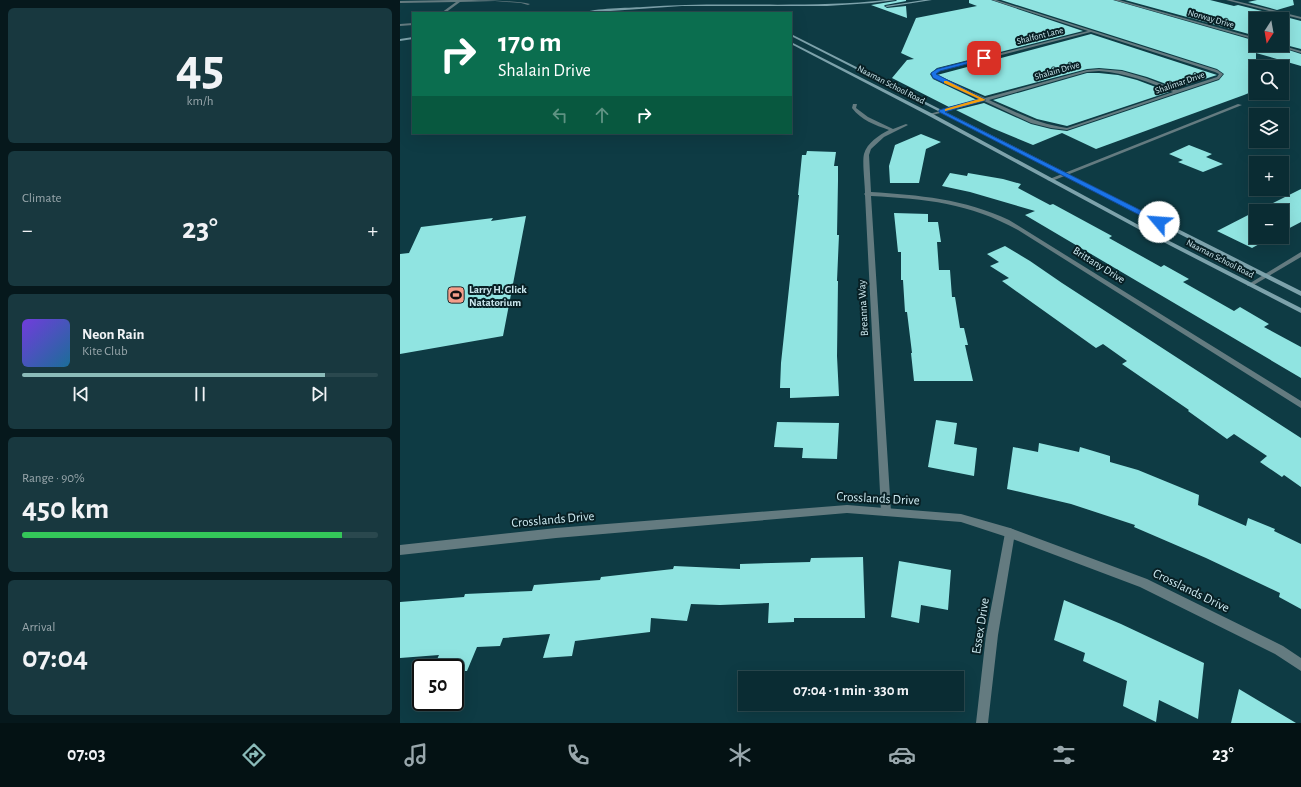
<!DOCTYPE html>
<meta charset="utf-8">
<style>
:root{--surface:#0a2c33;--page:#18383f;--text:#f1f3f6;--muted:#99a7ac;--line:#2a484e;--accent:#8bbbb9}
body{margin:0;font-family:"Alegreya Sans",sans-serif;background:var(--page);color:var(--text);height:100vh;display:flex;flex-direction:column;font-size:15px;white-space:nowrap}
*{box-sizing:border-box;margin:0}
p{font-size:13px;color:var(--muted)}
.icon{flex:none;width:22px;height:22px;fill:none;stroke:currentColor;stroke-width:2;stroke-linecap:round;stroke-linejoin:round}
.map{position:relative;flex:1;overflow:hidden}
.details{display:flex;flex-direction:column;gap:8px;padding:8px;background:#06181c;width:400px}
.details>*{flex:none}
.banner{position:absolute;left:12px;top:12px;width:380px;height:122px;border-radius:0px;box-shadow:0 4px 16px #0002,0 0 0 1px var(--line);background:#0b6e4f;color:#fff;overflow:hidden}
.needle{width:26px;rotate:191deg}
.buttons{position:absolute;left:849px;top:12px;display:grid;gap:8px}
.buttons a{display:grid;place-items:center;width:40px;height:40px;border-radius:0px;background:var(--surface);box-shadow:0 4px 16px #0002,0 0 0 1px var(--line);font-size:20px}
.speed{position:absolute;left:12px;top:659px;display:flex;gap:8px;font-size:20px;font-weight:700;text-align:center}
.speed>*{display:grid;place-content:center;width:52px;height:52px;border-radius:50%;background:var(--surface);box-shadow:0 4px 16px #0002,0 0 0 1px var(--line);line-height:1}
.speed .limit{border:2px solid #111;border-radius:6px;background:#fff;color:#111}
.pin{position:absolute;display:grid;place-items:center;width:34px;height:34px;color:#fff;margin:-17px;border-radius:8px;box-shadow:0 2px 6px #0006}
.me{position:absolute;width:44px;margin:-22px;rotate:297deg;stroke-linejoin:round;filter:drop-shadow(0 0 3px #0008)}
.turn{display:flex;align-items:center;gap:14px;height:84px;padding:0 20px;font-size:18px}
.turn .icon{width:52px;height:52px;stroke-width:2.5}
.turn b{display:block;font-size:28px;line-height:34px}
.lanes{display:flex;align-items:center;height:38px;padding:0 20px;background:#0003;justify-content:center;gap:20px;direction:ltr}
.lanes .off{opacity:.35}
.big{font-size:30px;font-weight:600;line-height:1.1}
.details .card{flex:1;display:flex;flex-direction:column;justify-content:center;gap:6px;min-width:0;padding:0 14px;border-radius:6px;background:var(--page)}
.details .dial{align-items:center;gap:0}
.dial b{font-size:52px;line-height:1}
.song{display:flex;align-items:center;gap:12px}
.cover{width:48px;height:48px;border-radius:6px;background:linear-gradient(135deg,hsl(260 70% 55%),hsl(200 70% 35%))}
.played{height:4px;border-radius:2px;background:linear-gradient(90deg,var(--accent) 85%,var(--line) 85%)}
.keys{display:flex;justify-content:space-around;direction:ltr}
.heat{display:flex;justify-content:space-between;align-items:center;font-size:22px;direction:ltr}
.charge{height:6px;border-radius:3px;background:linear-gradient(90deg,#34c759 90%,var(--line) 0)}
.trip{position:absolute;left:338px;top:671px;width:226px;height:40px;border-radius:0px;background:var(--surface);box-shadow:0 4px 16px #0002,0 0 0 1px var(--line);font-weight:600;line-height:40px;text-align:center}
.dock{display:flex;height:64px;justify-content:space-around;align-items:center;background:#041214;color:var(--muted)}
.dock .icon{width:28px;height:28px}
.dock .on{color:var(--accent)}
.dock b{font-size:18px;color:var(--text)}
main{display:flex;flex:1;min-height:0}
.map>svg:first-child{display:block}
.building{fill:#90e4e1}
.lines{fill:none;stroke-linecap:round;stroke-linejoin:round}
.minor{fill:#647b80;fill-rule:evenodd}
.tertiary{fill:#647b80;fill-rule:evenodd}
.secondary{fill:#7da2ab;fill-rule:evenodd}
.route{fill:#1a73e8;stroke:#114b97}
.slow{fill:#f59e0b}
.labels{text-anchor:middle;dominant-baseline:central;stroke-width:4;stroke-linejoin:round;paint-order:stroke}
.far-street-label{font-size:9px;fill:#cce8ef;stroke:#082025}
.street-label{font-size:11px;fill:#cce8ef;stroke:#082025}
.poi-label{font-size:11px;font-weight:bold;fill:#cce8ef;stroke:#082025;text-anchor:start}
.near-street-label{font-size:13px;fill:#cce8ef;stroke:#082025}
</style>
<main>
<section class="details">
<div class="card dial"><b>45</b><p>km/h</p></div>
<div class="card"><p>Climate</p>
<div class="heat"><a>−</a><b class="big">23°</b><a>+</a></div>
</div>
<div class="card">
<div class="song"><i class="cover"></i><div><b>Neon Rain</b><p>Kite Club</p></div></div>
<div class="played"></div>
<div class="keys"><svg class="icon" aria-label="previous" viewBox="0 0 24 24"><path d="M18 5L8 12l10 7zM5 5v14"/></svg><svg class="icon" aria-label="pause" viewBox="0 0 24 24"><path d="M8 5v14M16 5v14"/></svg><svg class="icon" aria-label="next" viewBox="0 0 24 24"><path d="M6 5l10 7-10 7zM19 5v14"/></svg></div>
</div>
<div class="card"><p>Range · 90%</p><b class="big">450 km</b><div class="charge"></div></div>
<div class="card"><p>Arrival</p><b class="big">07:04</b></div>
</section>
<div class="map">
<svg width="901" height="723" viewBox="0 0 901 723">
<rect width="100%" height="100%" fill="#0e3b44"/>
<path class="building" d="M497,0H506V1L485,5L484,6L487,8L506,6L507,18L471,5L496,1Z
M569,0H591L683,31L537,68L530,74L533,79L577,100L549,107L492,78L507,60L514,59L501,53L516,18L577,6L569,3Z
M601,0H713L856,41V45H873L901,54V66L856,53V90L844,95L696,149L662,133L633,145L592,128L556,110L584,103L631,124L651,129L667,131L819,80L824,74L817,69Z
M725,0H810L834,6L838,5L882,16L901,21V49L882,44V19H856V36Z
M857,0H893L894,5L877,10L848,2Z
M691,34L817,75L777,88L747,77L722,70L699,68L687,69L585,96L537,75Z
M687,73H699L718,75L737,80L769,92L667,126L637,119L593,100Z
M521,134L541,142L526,149L519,183H490L489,166L495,145Z
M789,145L812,154L806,157L823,164L803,172L778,162L783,160L769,154Z
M407,151L436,152L434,166H438V181L437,235H439L437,281H438L437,356L439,396L390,398V388H380L381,363L399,195H398L402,155H406Z
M550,173L567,176L568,173L603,179L621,184L618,188L650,205L653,204L712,236L709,238L761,267L764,265L789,279L783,282L834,311L840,307L869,324L864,327L901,347V378L625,215L635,211L570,192L542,186Z
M901,189V222L882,232V211H857Z
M856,211V237H872L852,248L817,231Z
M494,213L528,214V222H538L541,242H537L539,270H550L552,297H555L560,328H564L568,345H565L573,381H514L511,353H512L507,312H505L503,280H501V252H498Z
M126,216L103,336L0,354V254L9,253L21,227L93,218L91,221Z
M605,246L630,261L662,283L901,438V487L884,475L882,477L860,462L867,456L834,434L827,439L788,411L789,410L722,364L727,361L703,344L696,348L602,281L609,278L590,266L599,262L587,254Z
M536,420L557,423L554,444L577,448L574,476L528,467Z
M377,422L439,423L437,459L402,458L403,448L374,447Z
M639,443L679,452L680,447L710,456V462L738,470L799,495L798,505L846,526L848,518L875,529L874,531L901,544V609L879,597L880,593L806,558L734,527L735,525L671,504L607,489L613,447L638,452Z
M463,557L465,618H394V622L368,623L369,603L320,605L291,604L287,621L251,618L250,632L175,641L172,656L143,658L150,634L103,638L100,646L77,647L67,671H55V668H33L39,655L0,658V602L64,597L65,594L132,591L134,585L200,580L201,577L273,569L274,566L340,569V564L410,562L411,558Z
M499,561L551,570L548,610L521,605L519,623L491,617Z
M664,600L721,624L804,663L798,719L759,700L756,722L723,706L727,681L683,661L685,653L654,640Z
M839,689L896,723H831Z"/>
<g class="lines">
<path class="minor" d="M52,0C71,0 114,0 130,4L128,5L121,3L95,1L60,2L45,13H41L56,2L0,3V1Z
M592,0H596L817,70L823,74L819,79L667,130L651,128L631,123L584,101L529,116V114L581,100L534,78L531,74L538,69L688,31ZM691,32L815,72L819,74L817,77L777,90L746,78L722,71L699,69L687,70L585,98L536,76L535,74L540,71ZM699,71C726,73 749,82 773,92L667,128C637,124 616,112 589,100L687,72Z
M714,0H719L856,38V40Z
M826,0H832L901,17V19Z
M13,23V25L0,26V24Z
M874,45H880L901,51V53Z
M453,104H457L456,108L468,117L493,129L506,124L508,125L484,137L471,149L469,155L471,192C518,195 565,199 609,220L901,401V408L618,230C569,203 526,199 471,196L491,512L490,515L486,516L482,515L481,512L465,195L464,194L465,193C465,184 462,162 464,154C467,143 479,135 489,130C475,125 461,120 452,108Z
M838,104L842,105L652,181L647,180Z
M901,252V257L852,286H848L847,285Z
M610,528L614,530L615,533L598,635L588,723H576L586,635L605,533L606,530Z"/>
<path class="tertiary" d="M447,505L561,514L610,528L747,579L883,646L901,658V671L875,654L740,587L610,538L561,522L447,513L156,538L0,555V545L156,528Z"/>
<path class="secondary" d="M486,0H496L472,3L427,6H282L182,13C195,8 228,8 243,7C324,1 405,9 486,0Z
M524,0H532L487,7L485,6Z
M391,34L901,291V296L391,36Z
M13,37V39L0,41V39Z
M391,42L533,114L746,229L901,308V313L742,231L529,116L391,44Z"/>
</g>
<path class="route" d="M584,57L586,59L540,71L536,74L586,100L545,112L762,221V224H757L539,112V110L579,99L533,78L531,73L537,69Z"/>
<path class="slow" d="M544,81H547L586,100L545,111V109L579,99L544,83Z"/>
<defs>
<symbol id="stadium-square" viewBox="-11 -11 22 22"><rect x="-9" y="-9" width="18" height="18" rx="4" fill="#f49e8a" stroke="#082025"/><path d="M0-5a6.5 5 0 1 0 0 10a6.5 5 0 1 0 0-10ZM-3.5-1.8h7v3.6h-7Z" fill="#111"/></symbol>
</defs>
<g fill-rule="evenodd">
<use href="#stadium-square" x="46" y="285" width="20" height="20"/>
</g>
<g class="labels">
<g class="far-street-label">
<text transform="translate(811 19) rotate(16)">Norway Drive</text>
<text transform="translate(640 36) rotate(-14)">Shalfont Lane</text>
<text transform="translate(657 71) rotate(-16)">Shalain Drive</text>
<text transform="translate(780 83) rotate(-19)">Shalimar Drive</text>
<text transform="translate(491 85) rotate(27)">Naaman School Road</text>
<text transform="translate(820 259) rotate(27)">Naaman School Road</text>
</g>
<g class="street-label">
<text transform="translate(699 265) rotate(32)">Brittany Drive</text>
<text transform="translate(463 308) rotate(-93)">Breanna Way</text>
</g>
<g class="poi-label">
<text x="69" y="289">Larry H. Glick<tspan x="69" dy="13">Natatorium</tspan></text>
</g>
<g class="near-street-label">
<text transform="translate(478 499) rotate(3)">Crosslands Drive</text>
<text transform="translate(153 520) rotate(-5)">Crosslands Drive</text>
<text transform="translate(791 591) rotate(26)">Crosslands Drive</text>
<text transform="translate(581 626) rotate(-81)">Essex Drive</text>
</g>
</g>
</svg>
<div class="buttons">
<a><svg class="needle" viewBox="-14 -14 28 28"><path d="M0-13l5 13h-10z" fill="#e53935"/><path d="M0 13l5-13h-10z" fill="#99a7ac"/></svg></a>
<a><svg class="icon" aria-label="search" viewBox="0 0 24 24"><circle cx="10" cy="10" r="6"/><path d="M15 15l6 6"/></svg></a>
<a><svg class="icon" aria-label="layers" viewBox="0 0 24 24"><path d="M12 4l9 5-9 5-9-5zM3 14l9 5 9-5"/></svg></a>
<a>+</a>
<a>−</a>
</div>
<div class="speed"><div class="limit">50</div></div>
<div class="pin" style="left:584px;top:58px;background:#d93025"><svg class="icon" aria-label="arrive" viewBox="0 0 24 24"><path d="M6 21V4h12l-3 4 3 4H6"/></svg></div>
<svg class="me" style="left:759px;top:222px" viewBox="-20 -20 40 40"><circle r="19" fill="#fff"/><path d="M0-13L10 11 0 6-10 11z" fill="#1a73e8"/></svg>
<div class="trip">07:04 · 1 min · 330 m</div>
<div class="banner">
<div class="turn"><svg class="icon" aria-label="right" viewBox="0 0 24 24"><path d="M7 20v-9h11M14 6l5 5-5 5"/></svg><div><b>170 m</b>Shalain Drive</div></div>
<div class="lanes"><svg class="icon off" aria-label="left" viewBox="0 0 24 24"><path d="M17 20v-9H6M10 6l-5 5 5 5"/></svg><svg class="icon off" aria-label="ahead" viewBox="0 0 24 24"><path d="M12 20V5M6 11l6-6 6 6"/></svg><svg class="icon" aria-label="right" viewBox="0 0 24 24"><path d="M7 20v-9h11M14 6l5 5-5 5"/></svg></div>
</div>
</div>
</main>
<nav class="dock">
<b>07:03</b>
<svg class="icon on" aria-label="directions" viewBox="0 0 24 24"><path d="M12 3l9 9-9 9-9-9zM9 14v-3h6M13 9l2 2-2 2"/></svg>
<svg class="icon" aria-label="music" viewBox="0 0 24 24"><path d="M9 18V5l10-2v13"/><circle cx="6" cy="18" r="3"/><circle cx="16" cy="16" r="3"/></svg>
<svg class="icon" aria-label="phone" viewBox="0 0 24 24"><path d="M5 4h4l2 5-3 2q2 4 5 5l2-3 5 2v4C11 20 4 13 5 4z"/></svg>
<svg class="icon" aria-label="climate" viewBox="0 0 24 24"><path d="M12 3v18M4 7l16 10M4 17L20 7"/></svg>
<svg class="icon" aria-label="car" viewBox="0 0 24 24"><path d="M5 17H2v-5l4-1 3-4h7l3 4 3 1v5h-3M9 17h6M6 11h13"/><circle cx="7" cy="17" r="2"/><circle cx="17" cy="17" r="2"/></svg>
<svg class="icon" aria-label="filters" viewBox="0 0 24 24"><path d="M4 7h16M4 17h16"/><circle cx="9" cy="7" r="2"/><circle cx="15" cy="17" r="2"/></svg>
<b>23°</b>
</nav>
